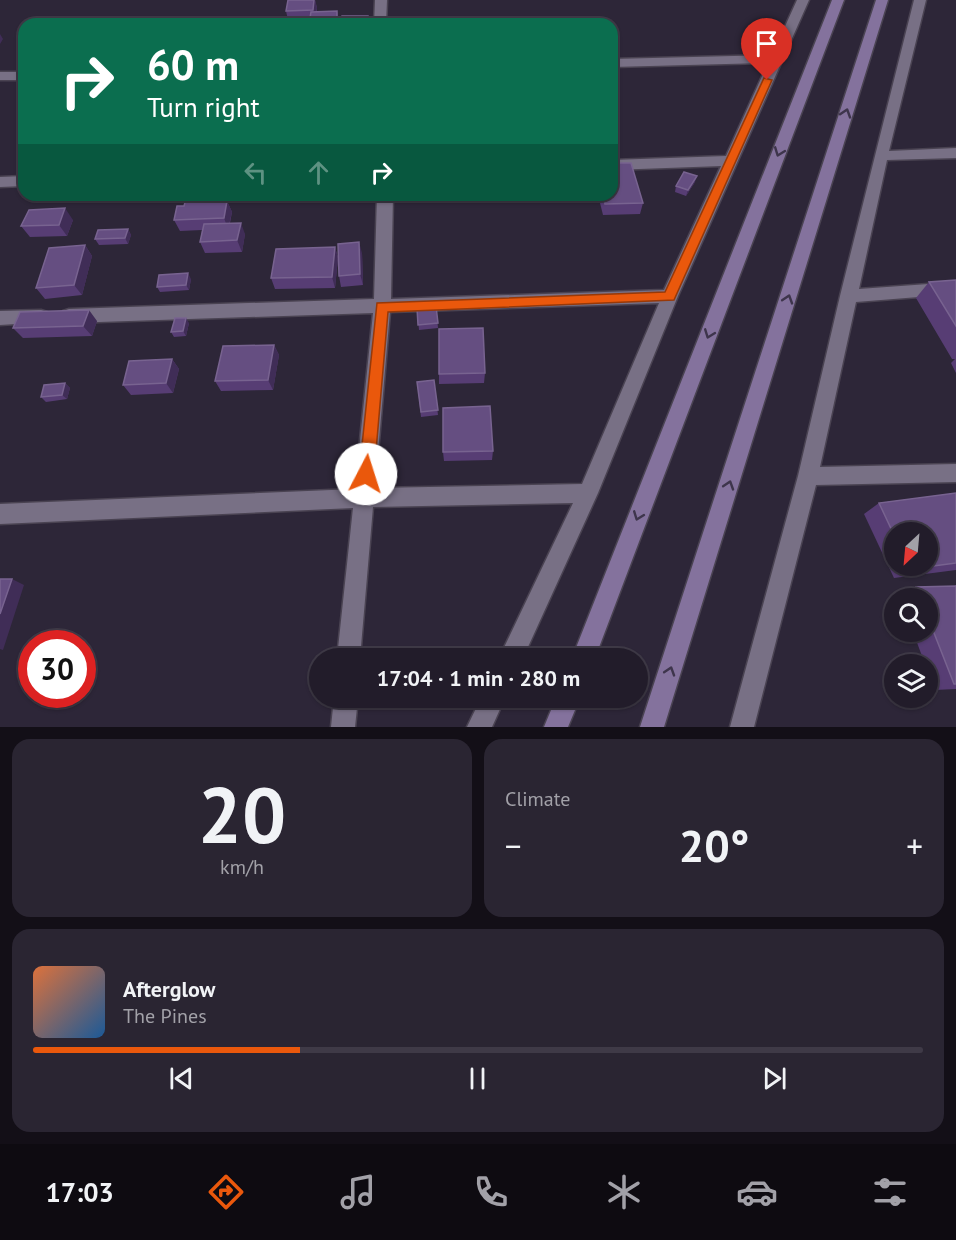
<!DOCTYPE html>
<meta charset="utf-8">
<style>
:root{--surface:#221c2a;--page:#2a2532;--text:#f1f3f6;--muted:#a2a1a8;--line:#3f3a47;--accent:#ea580c}
body{margin:0;font-family:"PT Sans",sans-serif;background:var(--page);color:var(--text);height:100vh;display:flex;flex-direction:column;font-size:22px;white-space:nowrap}
*{box-sizing:border-box;margin:0}
p{font-size:20px;color:var(--muted)}
.icon{flex:none;width:33px;height:33px;fill:none;stroke:currentColor;stroke-width:2;stroke-linecap:round;stroke-linejoin:round}
.map{position:relative;height:727px;overflow:hidden}
.drawer{display:flex;flex-direction:column;gap:12px;padding:12px;background:#130f17;flex:1}
.drawer>*{flex:none}
.hud{position:absolute;left:18px;top:18px;width:600px;height:183px;border-radius:18px;box-shadow:0 2px 4px #0004,0 0 0 2px var(--line);background:#0b6e4f;color:#fff;overflow:hidden}
.needle{width:39px;rotate:206deg}
.controls{position:absolute;left:884px;top:522px;display:grid;gap:12px}
.controls a{display:grid;place-items:center;width:54px;height:54px;border-radius:50%;background:var(--surface);box-shadow:0 2px 4px #0004,0 0 0 2px var(--line);font-size:30px}
.speed{position:absolute;left:18px;top:630px;display:flex;gap:12px;font-size:30px;font-weight:700;text-align:center}
.speed>*{display:grid;place-content:center;width:78px;height:78px;border-radius:50%;background:var(--surface);box-shadow:0 2px 4px #0004,0 0 0 2px var(--line);line-height:1}
.speed .limit{border:9px solid #d22;background:#fff;color:#111}
.pin{position:absolute;display:grid;place-items:center;width:51px;height:51px;color:#fff;margin:-62px -26px;border-radius:50% 50% 50% 0;rotate:-45deg;box-shadow:0 0 6px #0007}
.pin .icon{rotate:45deg}
.me{position:absolute;width:66px;margin:-33px;rotate:5deg;stroke-linejoin:round;filter:drop-shadow(0 0 4px #0008)}
.turn{display:flex;align-items:center;gap:21px;height:126px;padding:0 30px;font-size:27px}
.turn .icon{width:78px;height:78px;stroke-width:2.5}
.turn b{display:block;font-size:42px;line-height:51px}
.lanes{display:flex;align-items:center;height:57px;padding:0 30px;background:#0003;justify-content:center;gap:30px;direction:ltr}
.lanes .off{opacity:.35}
.big{font-size:45px;font-weight:800;line-height:1.1}
.drawer .card{flex:1;display:flex;flex-direction:column;justify-content:center;gap:9px;min-width:0;padding:0 21px;border-radius:18px;background:var(--page)}
.drawer .dial{align-items:center;gap:0}
.dial b{font-size:78px;line-height:1}
.song{display:flex;align-items:center;gap:18px}
.cover{width:72px;height:72px;border-radius:9px;background:linear-gradient(135deg,hsl(20 70% 55%),hsl(210 70% 35%))}
.played{height:6px;border-radius:3px;background:linear-gradient(90deg,var(--accent) 30%,var(--line) 30%)}
.keys{display:flex;justify-content:space-around;direction:ltr}
.heat{display:flex;justify-content:space-between;align-items:center;font-size:33px;direction:ltr}
.drawer .tiles{flex:1;display:grid;gap:12px;grid-template-columns:1fr 1fr}
.card:last-child{grid-column:span 2}
.trip{position:absolute;left:309px;top:648px;width:339px;height:60px;border-radius:30px;background:var(--surface);box-shadow:0 2px 4px #0004,0 0 0 2px var(--line);font-weight:800;line-height:60px;text-align:center}
.dock{display:flex;height:96px;justify-content:space-around;align-items:center;background:#0e0b11;color:var(--muted)}
.dock .icon{width:42px;height:42px}
.dock .selected{color:var(--accent)}
.dock b{font-size:27px;color:var(--text)}
.map>svg:first-child{display:block}
.lines{fill:none;stroke-linecap:round;stroke-linejoin:round}
.street-casing{stroke:#4a4352;stroke-width:3}
.secondary-casing{stroke:#4a4352;stroke-width:3}
.street{fill:#787085;fill-rule:evenodd}
.secondary{fill:#84729d;fill-rule:evenodd}
.wall{fill:#573d74;fill-rule:evenodd}
.shaded-wall{fill:#402d57}
.building{fill:#654e81;stroke:#786390;stroke-width:1.5}
.oneway{stroke:#3e354c}
.route{fill:#ea580c;stroke:#983908;stroke-width:1.5}
</style>
<div class="map">
<svg width="956" height="727" viewBox="0 0 956 727">
<rect width="100%" height="100%" fill="#2d2638"/>
<g class="lines">
<defs>
<path id="street" d="M375,0H387L386,24H374Z
M797,0H809L678,296L598,493L523,658H499L573,503L373,507L360,658H337L353,508L0,524V504L355,489L373,313L69,323L63,321L60,316L63,311L69,309L374,299L377,195H393L391,299L664,290L721,166L612,170V160L726,156L768,63L612,67V59L772,55ZM659,303L582,484L375,488L390,312Z
M914,0H926L889,151L956,148V158L887,160L859,289L956,282V294L856,302L820,467L956,464V482L816,485L754,727H730L798,476L840,296Z
M0,72H24V80H0Z
M24,176V186L0,187V177Z
M41,310L47,312L50,317L47,322L0,325V311Z
M334,698H358L355,727H331Z
M481,698H505L492,727H467Z"/>
<path id="secondary" d="M832,0H844L595,658H572Z
M876,0H888L664,727H640Z
M556,698H580L568,727H544Z"/>
</defs>
<use href="#street" class="street-casing"/>
<use href="#secondary" class="secondary-casing"/>
<use href="#street" class="street"/>
<use href="#secondary" class="secondary"/>
</g>
<path class="wall" d="M288,0H315L317,8V12L337,11L339,24H309L310,22L294,23L295,24H276L288,20L286,11Z
M368,16L369,24H341V22Z
M695,182L686,196L675,192L676,186Z
M598,195H612L643,203L640,214L603,215Z
M221,196L220,201H227L232,212L230,223L245,234L242,252L205,253L200,242L202,230L180,231L174,220L184,206Z
M73,220L67,236L30,237L21,226Z
M128,229L131,235L128,244L99,245L95,239Z
M85,245L92,256L82,295L45,299L36,288Z
M335,247L338,258L335,288L275,289L271,278Z
M362,253L363,285L341,287L339,276Z
M191,279L189,290L160,292L157,287Z
M956,280V373L951,363L955,359H952L916,298L929,282Z
M436,306L438,328L419,330L417,308Z
M97,321L92,336L23,338L13,328Z
M189,323L186,336L174,337L171,332Z
M274,345L279,355L273,390L221,391L215,381Z
M172,359L179,369L173,393L131,395L123,385Z
M485,373L484,383L439,384V374Z
M434,380L438,415L421,417L417,382Z
M65,383L70,388L67,399L46,402L41,397Z
M493,451L492,460L444,461L443,452Z
M956,493V570L894,578L864,514L879,503ZM894,532L927,566H894Z
M955,585H956V689L935,690L927,670V664H925L913,632H927V598H900V596L916,587L955,586Z"/>
<path class="shaded-wall" d="M314,0H315L317,8L315,22L313,10Z
M337,11L339,23V24H338L337,19Z
M0,34L3,39L0,44Z
M697,176L695,182L686,196L688,190Z
M214,195H221V196L217,213L213,201Z
M227,201L232,212L228,229L224,218Z
M65,208L73,220L67,236L59,225Z
M241,223L245,234L242,252L237,240Z
M128,229L131,235L128,244L125,238Z
M359,242L362,253L363,285L360,274Z
M85,245L92,256L82,295L74,285Z
M335,247L338,258L335,288L332,277Z
M188,273L191,279L189,290L186,285Z
M89,310L97,321L92,336L83,326Z
M186,318L189,323L186,336L183,331Z
M274,345L279,355L273,390L268,380Z
M172,359L179,369L173,393L166,383Z
M65,383L70,388L67,399L62,395Z
M12,579L24,585L3,650L0,649V614Z"/>
<path class="building" d="M288,0H314L313,10L286,11Z
M337,11V19H320L319,24H309L311,12Z
M342,16H368V22H341Z
M278,20H294L292,24H276Z
M612,163H631L643,203L605,204L603,195H612Z
M684,172L697,176L688,190L676,186Z
M187,195H214L213,201H227L224,218L174,220L177,206H184Z
M65,208L59,225L21,226L29,210Z
M241,223L237,240L200,242L204,224Z
M128,229L125,238L95,239L98,230Z
M359,242L360,274L339,276L338,244Z
M85,245L74,285L36,288L49,248Z
M335,247L332,277L271,278L276,249Z
M188,273L186,285L157,287L159,275Z
M956,280V326L929,282Z
M436,306L438,323L418,325L417,308Z
M89,310L83,326L13,328L20,312Z
M175,318H186L183,331L171,332Z
M483,328L485,373L439,374V329Z
M274,345L268,380L215,381L223,346Z
M172,359L166,383L123,385L129,361Z
M434,380L438,410L421,412L417,382Z
M65,383L62,395L41,397L44,385Z
M490,406L493,451L443,452V408Z
M956,493V563L911,569L909,566H927V532H894V535L879,503Z
M0,579H12L0,614Z
M956,586V684H954L927,615V598H921L916,587Z"/>
<defs><path id="oneway-chevron" d="M-2-3.5L2.5 0L-2 3.5" fill="none" stroke-width="1.6" stroke-linecap="round" stroke-linejoin="round" transform="scale(1.5)"/></defs>
<g class="oneway">
<use href="#oneway-chevron" transform="translate(846 113) rotate(-72)"/>
<use href="#oneway-chevron" transform="translate(779 152) rotate(111)"/>
<use href="#oneway-chevron" transform="translate(788 299) rotate(-72)"/>
<use href="#oneway-chevron" transform="translate(709 334) rotate(111)"/>
<use href="#oneway-chevron" transform="translate(729 485) rotate(-72)"/>
<use href="#oneway-chevron" transform="translate(638 516) rotate(111)"/>
<use href="#oneway-chevron" transform="translate(670 671) rotate(-72)"/>
</g>
<path class="route" d="M764,78L772,80L674,300L388,312L374,474L372,479L366,481L361,479L359,474L377,303L665,292Z"/>
</svg>
<div class="controls">
<a><svg class="needle" viewBox="-14 -14 28 28"><path d="M0-13l5 13h-10z" fill="#e53935"/><path d="M0 13l5-13h-10z" fill="#a2a1a8"/></svg></a>
<a><svg class="icon" aria-label="search" viewBox="0 0 24 24"><circle cx="10" cy="10" r="6"/><path d="M15 15l6 6"/></svg></a>
<a><svg class="icon" aria-label="layers" viewBox="0 0 24 24"><path d="M12 4l9 5-9 5-9-5zM3 14l9 5 9-5"/></svg></a>
</div>
<div class="speed"><div class="limit">30</div></div>
<div class="pin" style="left:767px;top:80px;background:#d93025"><svg class="icon" aria-label="arrive" viewBox="0 0 24 24"><path d="M6 21V4h12l-3 4 3 4H6"/></svg></div>
<svg class="me" style="left:366px;top:474px" viewBox="-20 -20 40 40"><circle r="19" fill="#fff"/><path d="M0-13L10 11 0 6-10 11z" fill="#ea580c"/></svg>
<div class="trip">17:04 · 1 min · 280 m</div>
<div class="hud">
<div class="turn"><svg class="icon" aria-label="right" viewBox="0 0 24 24"><path d="M7 20v-9h11M14 6l5 5-5 5"/></svg><div><b>60 m</b>Turn right</div></div>
<div class="lanes"><svg class="icon off" aria-label="left" viewBox="0 0 24 24"><path d="M17 20v-9H6M10 6l-5 5 5 5"/></svg><svg class="icon off" aria-label="ahead" viewBox="0 0 24 24"><path d="M12 20V5M6 11l6-6 6 6"/></svg><svg class="icon" aria-label="right" viewBox="0 0 24 24"><path d="M7 20v-9h11M14 6l5 5-5 5"/></svg></div>
</div>
</div>
<section class="drawer">
<div class="tiles">
<div class="card dial"><b>20</b><p>km/h</p></div>
<div class="card"><p>Climate</p>
<div class="heat"><a>−</a><b class="big">20°</b><a>+</a></div>
</div>
<div class="card">
<div class="song"><i class="cover"></i><div><b>Afterglow</b><p>The Pines</p></div></div>
<div class="played"></div>
<div class="keys"><svg class="icon" aria-label="previous" viewBox="0 0 24 24"><path d="M18 5L8 12l10 7zM5 5v14"/></svg><svg class="icon" aria-label="pause" viewBox="0 0 24 24"><path d="M8 5v14M16 5v14"/></svg><svg class="icon" aria-label="next" viewBox="0 0 24 24"><path d="M6 5l10 7-10 7zM19 5v14"/></svg></div>
</div>
</div>
</section>
<nav class="dock">
<b>17:03</b>
<svg class="icon selected" aria-label="directions" viewBox="0 0 24 24"><path d="M12 3l9 9-9 9-9-9zM9 14v-3h6M13 9l2 2-2 2"/></svg>
<svg class="icon" aria-label="music" viewBox="0 0 24 24"><path d="M9 18V5l10-2v13"/><circle cx="6" cy="18" r="3"/><circle cx="16" cy="16" r="3"/></svg>
<svg class="icon" aria-label="phone" viewBox="0 0 24 24"><path d="M5 4h4l2 5-3 2q2 4 5 5l2-3 5 2v4C11 20 4 13 5 4z"/></svg>
<svg class="icon" aria-label="climate" viewBox="0 0 24 24"><path d="M12 3v18M4 7l16 10M4 17L20 7"/></svg>
<svg class="icon" aria-label="car" viewBox="0 0 24 24"><path d="M5 17H2v-5l4-1 3-4h7l3 4 3 1v5h-3M9 17h6M6 11h13"/><circle cx="7" cy="17" r="2"/><circle cx="17" cy="17" r="2"/></svg>
<svg class="icon" aria-label="filters" viewBox="0 0 24 24"><path d="M4 7h16M4 17h16"/><circle cx="9" cy="7" r="2"/><circle cx="15" cy="17" r="2"/></svg>
</nav>
